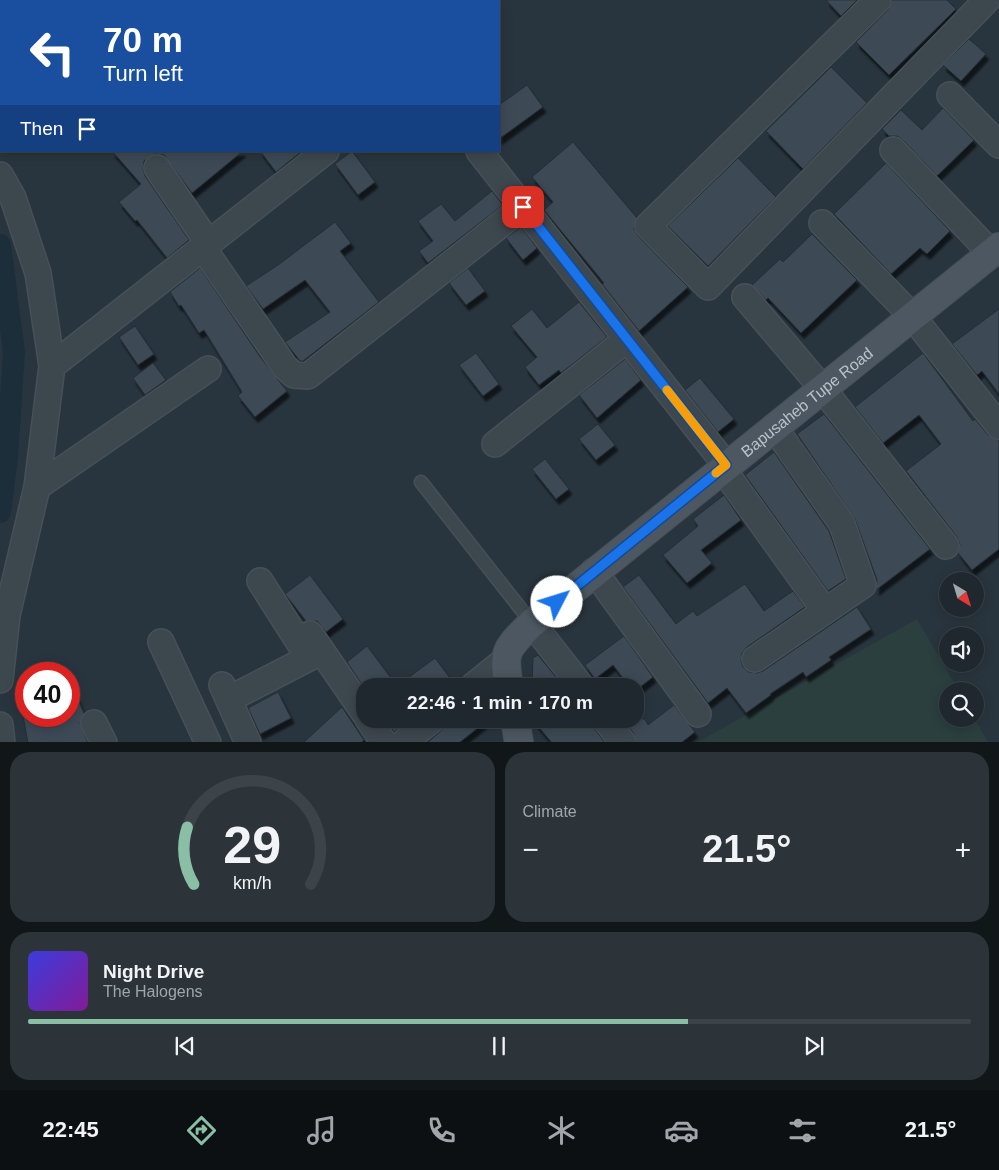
<!DOCTYPE html>
<meta charset="utf-8">
<style>
:root{--surface:#1f282e;--page:#2c343a;--text:#f1f3f6;--muted:#a1a6aa;--line:#3c444a;--accent:#8abfa5}
body{margin:0;font-family:Arial,sans-serif;background:var(--page);color:var(--text);height:100vh;display:flex;flex-direction:column;font-size:19px;white-space:nowrap}
*{box-sizing:border-box;margin:0}
p{font-size:16px;color:var(--muted)}
.icon{flex:none;width:28px;height:28px;fill:none;stroke:currentColor;stroke-width:2;stroke-linecap:round;stroke-linejoin:round}
.map{position:relative;height:742px;overflow:hidden}
.drawer{display:flex;flex-direction:column;gap:10px;padding:10px;background:#111619;flex:1}
.drawer>*{flex:none}
.hud{position:absolute;left:0px;top:0px;width:500px;height:152px;box-shadow:0 2px 12px #0003,0 0 0 1px var(--line);background:#1a4fa0;color:#fff;overflow:hidden}
.needle{width:32px;rotate:142deg}
.buttons{position:absolute;left:939px;top:572px;display:grid;gap:10px}
.buttons a{display:grid;place-items:center;width:45px;height:45px;border-radius:50%;background:var(--surface);box-shadow:0 2px 12px #0003,0 0 0 1px var(--line);font-size:25px}
.speed{position:absolute;left:15px;top:662px;display:flex;gap:10px;font-size:25px;font-weight:700;text-align:center}
.speed>*{display:grid;place-content:center;width:65px;height:65px;border-radius:50%;background:var(--surface);box-shadow:0 2px 12px #0003,0 0 0 1px var(--line);line-height:1}
.speed .limit{border:8px solid #d22;background:#fff;color:#111}
.pin{position:absolute;display:grid;place-items:center;width:42px;height:42px;color:#fff;margin:-21px;border-radius:10px;box-shadow:0 2px 8px #0006}
.me{position:absolute;width:55px;margin:-28px;rotate:50deg;stroke-linejoin:round;filter:drop-shadow(0 0 4px #0008)}
.turn{display:flex;align-items:center;gap:18px;height:105px;padding:0 20px;font-size:22px}
.turn .icon{width:65px;height:65px;stroke-width:2.5}
.turn b{display:block;font-size:35px;line-height:42px}
.then{display:flex;align-items:center;height:48px;padding:0 20px;background:#0003;gap:10px;font-size:19px}
.big{font-size:38px;font-weight:800;line-height:1.1}
.drawer .widget{flex:1;display:flex;flex-direction:column;justify-content:center;gap:8px;min-width:0;padding:0 18px;border-radius:20px;background:var(--page)}
.drawer .dial{align-items:center;gap:0}
.dial svg{height:130px;overflow:visible;fill:none;stroke:var(--line);stroke-width:7;stroke-linecap:round;text-anchor:middle}
.dial text{fill:var(--text);stroke:none}
.song{display:flex;align-items:center;gap:15px}
.cover{width:60px;height:60px;border-radius:8px;background:linear-gradient(135deg,hsl(240 70% 55%),hsl(290 70% 35%))}
.played{height:5px;border-radius:2px;background:linear-gradient(90deg,var(--accent) 70%,var(--line) 70%)}
.keys{display:flex;justify-content:space-around;direction:ltr}
.heat{display:flex;justify-content:space-between;align-items:center;font-size:28px;direction:ltr}
.drawer .tiles{flex:1;display:grid;gap:10px;grid-template-columns:1fr 1fr}
.widget:last-child{grid-column:span 2}
.trip{position:absolute;left:356px;top:678px;width:288px;height:50px;border-radius:20px;background:var(--surface);box-shadow:0 2px 12px #0003,0 0 0 1px var(--line);font-weight:800;line-height:50px;text-align:center}
.dock{display:flex;height:80px;justify-content:space-around;align-items:center;background:#0c1012;color:var(--muted)}
.dock .icon{width:35px;height:35px}
.dock .selected{color:var(--accent)}
.dock b{font-size:22px;color:var(--text)}
.map>svg:first-child{display:block}
.green{fill:#2b3f3f}
.lines{fill:none;stroke-linecap:round;stroke-linejoin:round}
.canal{stroke:#1d2e3b;stroke-width:22}
.building{fill:#3c4a54;stroke:#242e36;filter:url(#shadow)}
.lane-casing{stroke:#475058;stroke-width:15}
.street-casing{stroke:#475058;stroke-width:28}
.secondary-casing{stroke:#475058;stroke-width:30}
.lane{stroke:#3d474e;stroke-width:12}
.street{stroke:#3d474e;stroke-width:25}
.secondary{stroke:#4c5761;stroke-width:28}
.route-casing{stroke:#114b97;stroke-width:12}
.route{stroke:#1a73e8;stroke-width:9}
.slow{stroke:#f59e0b;stroke-width:9}
.labels{text-anchor:middle;dominant-baseline:central;stroke-width:5;stroke-linejoin:round;paint-order:stroke}
.street-label{font-size:16px;fill:#bac2c9;stroke:#222c34}
</style>
<div class="map">
<svg width="999" height="743" viewBox="0 0 999 743">
<defs>
<filter id="shadow"><feDropShadow dx="3" dy="5.5" stdDeviation="1" flood-color="#0009"/></filter>
</defs>
<rect width="100%" height="100%" fill="#29353e"/>
<path class="green" d="M917,619L959,691H948V719H975L988,742H698Z"/>
<g class="lines">
<path class="canal" d="M0,245L14,352L7,457L0,512"/>
</g>
<path class="building" d="M826,0H857L841,16Z
M892,0H947L956,9L889,75L856,42L888,10Z
M969,39L986,54L961,81L943,65Z
M831,67L867,103L803,169L766,131Z
M527,85L543,107L499,139V105Z
M943,108L974,140L937,176L903,140L897,136H889L882,129L901,110L922,130Z
M573,142L637,218L634,229L638,236L688,287L639,331L602,284L604,283L544,210L553,202L532,177Z
M112,151H243L192,193L164,155L155,154L144,161L143,169L145,176L189,240L167,258L137,220L135,221L119,202L141,184Z
M260,151H302L276,172Z
M352,151L375,182L358,195L335,164Z
M738,158L776,197L708,266L668,226Z
M886,163L950,231L927,254L920,248L891,274L834,214Z
M492,191L503,205L428,263L419,251L433,241L418,221L441,204L455,221Z
M335,222L351,243L340,251L379,302L303,361H300L285,342L330,312L305,280L263,309L246,286L278,265Z
M521,227L537,248L523,260L506,238Z
M812,234L857,280L801,333L768,298L766,300L752,285L780,259L783,262Z
M200,268L261,358L287,391L255,417L238,396L242,392L204,330L199,333L181,305L179,306L170,292Z
M468,268L485,291L466,305L449,283Z
M579,302L607,337L561,373L559,370L539,385L525,367L537,357L511,326L532,309L547,328Z
M999,309V394L982,371L977,375L952,344Z
M135,326L154,354L138,365L119,337Z
M476,353L499,384L483,396L459,365Z
M923,353L973,421L975,419L988,435L999,440V549L972,570L958,553L960,544L957,537L906,471L941,444L919,415L883,443L855,407Z
M625,359L641,380L597,418L579,395Z
M153,363L166,380L145,395L133,378Z
M700,378L734,419L718,432L685,390Z
M824,414L930,549L876,590L877,580L855,519L797,434Z
M598,424L615,445L596,460L579,439Z
M774,452L829,531L846,579L828,591L745,475Z
M545,459L569,489L556,499L532,469Z
M724,495L741,520L701,550L712,563L687,583L663,555L698,526L693,519Z
M310,575L343,619L326,632L317,621H306L285,594Z
M639,575L676,624L693,611L697,616L745,584L764,611L793,591L805,607L747,647L742,653L741,661L743,667L749,672L757,673L763,671L857,607L871,629L829,657L831,660L806,677L803,672L770,694L771,695L746,713L727,688L708,703L623,587Z
M624,636L653,677L635,691V686H629L613,665L595,679L585,665Z
M367,646L397,686L435,658L456,686H365V689L347,662Z
M538,655L563,686H532L533,658Z
M69,680L84,713L80,723L88,743H28L23,716H69Z
M278,692L291,718L260,734L248,708Z
M674,705L695,732L681,743H637L634,734L623,719H645L648,725Z
M342,707L364,740L361,743H303Z
M385,719H410L394,732Z
M447,719H481L484,723L459,743H427L442,730Z
M532,719H591L594,728L605,743H552Z"/>
<g class="lines">
<defs>
<path id="lane" d="M421,482L532,623"/>
<path id="street" d="M362,0L363,1
M878,0L648,226L708,287L987,0
M320,1L321,0
M950,95L999,145
M893,150L991,253
M479,151L726,465
M157,168L209,244
M0,175L13,198L38,273L52,366L37,487L7,615L0,680
M822,223L912,316L999,426
M203,248L285,367L294,375L308,376L523,207
M745,297L822,388L946,546
M52,366L326,151
M495,444L627,339
M722,468L825,611
M37,487L208,369
M594,571L698,714
M532,623L581,686
M310,634L365,714
M161,642L208,743
M755,659L863,585L842,524L774,427
M222,685L248,743
M473,686L504,661
M229,699L309,658L260,581
M368,719L384,743
M605,719L623,743
M94,723L104,743
M0,725L2,743
M403,743L433,719"/>
<g id="secondary">
<path id="s1" d="M509,686C502,649 507,649 532,623L999,247"/>
<path d="M515,719L519,743"/>
</g>
</defs>
<use href="#lane" class="lane-casing"/>
<use href="#street" class="street-casing"/>
<use href="#secondary" class="secondary-casing"/>
<use href="#lane" class="lane"/>
<use href="#street" class="street"/>
<use href="#secondary" class="secondary"/>
</g>
<g class="lines">
<defs>
<path id="route" d="M523,207L726,465L557,602"/>
</defs>
<use href="#route" class="route-casing"/>
<use href="#route" class="route"/>
<path class="slow" d="M667,390L726,465L716,473"/>
</g>
<g class="labels">
<g class="street-label">
<text stroke="none"><textPath href="#s1" startOffset="425">Bapusaheb Tupe Road</textPath></text>
</g>
</g>
</svg>
<div class="buttons">
<a><svg class="needle" viewBox="-14 -14 28 28"><path d="M0-13l5 13h-10z" fill="#e53935"/><path d="M0 13l5-13h-10z" fill="#a1a6aa"/></svg></a>
<a><svg class="icon" aria-label="sound" viewBox="0 0 24 24"><path d="M4 9h4l5-4v14l-5-4H4zM17 9q2 3 0 6"/></svg></a>
<a><svg class="icon" aria-label="search" viewBox="0 0 24 24"><circle cx="10" cy="10" r="6"/><path d="M15 15l6 6"/></svg></a>
</div>
<div class="speed"><div class="limit">40</div></div>
<div class="pin" style="left:523px;top:207px;background:#d93025"><svg class="icon" aria-label="arrive" viewBox="0 0 24 24"><path d="M6 21V4h12l-3 4 3 4H6"/></svg></div>
<svg class="me" style="left:557px;top:602px" viewBox="-20 -20 40 40"><circle r="19" fill="#fff"/><path d="M0-13L10 11 0 6-10 11z" fill="#1a73e8"/></svg>
<div class="trip">22:46 · 1 min · 170 m</div>
<div class="hud">
<div class="turn"><svg class="icon" aria-label="left" viewBox="0 0 24 24"><path d="M17 20v-9H6M10 6l-5 5 5 5"/></svg><div><b>70 m</b>Turn left</div></div>
<div class="then">Then<svg class="icon" aria-label="arrive" viewBox="0 0 24 24"><path d="M6 21V4h12l-3 4 3 4H6"/></svg></div>
</div>
</div>
<section class="drawer">
<div class="tiles">
<div class="widget dial"><svg viewBox="0 0 100 80">
<path d="M14 69A42 42 0 1 1 86 69"/>
<path d="M14 69A42 42 0 0 1 10 34" stroke="#8abfa5"/>
<text x="50" y="56" font-size="32" font-weight="700">29</text>
<text x="50" y="72" font-size="11">km/h</text>
</svg></div>
<div class="widget"><p>Climate</p>
<div class="heat"><a>−</a><b class="big">21.5°</b><a>+</a></div>
</div>
<div class="widget">
<div class="song"><i class="cover"></i><div><b>Night Drive</b><p>The Halogens</p></div></div>
<div class="played"></div>
<div class="keys"><svg class="icon" aria-label="previous" viewBox="0 0 24 24"><path d="M18 5L8 12l10 7zM5 5v14"/></svg><svg class="icon" aria-label="pause" viewBox="0 0 24 24"><path d="M8 5v14M16 5v14"/></svg><svg class="icon" aria-label="next" viewBox="0 0 24 24"><path d="M6 5l10 7-10 7zM19 5v14"/></svg></div>
</div>
</div>
</section>
<nav class="dock">
<b>22:45</b>
<svg class="icon selected" aria-label="directions" viewBox="0 0 24 24"><path d="M12 3l9 9-9 9-9-9zM9 14v-3h6M13 9l2 2-2 2"/></svg>
<svg class="icon" aria-label="music" viewBox="0 0 24 24"><path d="M9 18V5l10-2v13"/><circle cx="6" cy="18" r="3"/><circle cx="16" cy="16" r="3"/></svg>
<svg class="icon" aria-label="phone" viewBox="0 0 24 24"><path d="M5 4h4l2 5-3 2q2 4 5 5l2-3 5 2v4C11 20 4 13 5 4z"/></svg>
<svg class="icon" aria-label="climate" viewBox="0 0 24 24"><path d="M12 3v18M4 7l16 10M4 17L20 7"/></svg>
<svg class="icon" aria-label="car" viewBox="0 0 24 24"><path d="M5 17H2v-5l4-1 3-4h7l3 4 3 1v5h-3M9 17h6M6 11h13"/><circle cx="7" cy="17" r="2"/><circle cx="17" cy="17" r="2"/></svg>
<svg class="icon" aria-label="filters" viewBox="0 0 24 24"><path d="M4 7h16M4 17h16"/><circle cx="9" cy="7" r="2"/><circle cx="15" cy="17" r="2"/></svg>
<b>21.5°</b>
</nav>
